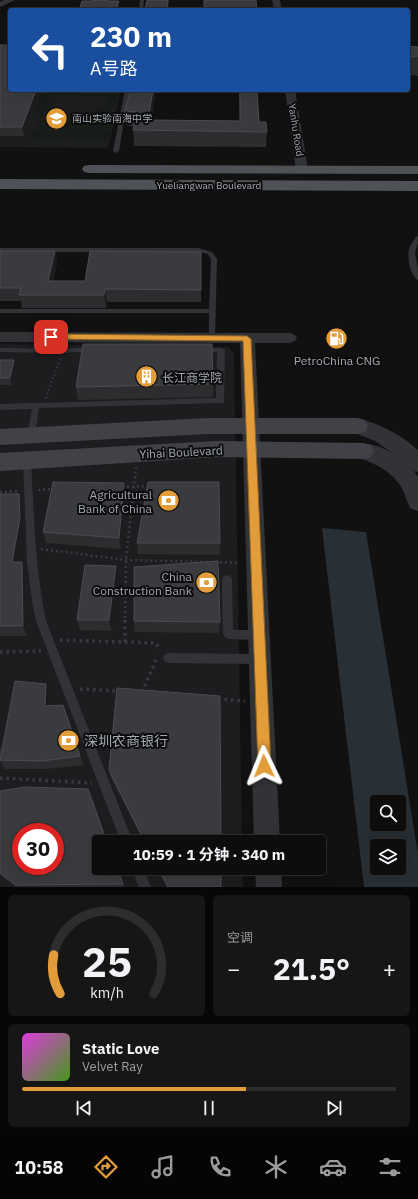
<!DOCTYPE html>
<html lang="zh">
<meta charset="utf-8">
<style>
:root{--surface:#0d0d0e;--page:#161617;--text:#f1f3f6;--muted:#9a9c9e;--line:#2d2d2e;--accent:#e29c39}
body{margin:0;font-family:"IBM Plex Sans","Noto Sans SC",sans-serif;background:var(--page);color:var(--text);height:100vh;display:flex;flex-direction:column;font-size:15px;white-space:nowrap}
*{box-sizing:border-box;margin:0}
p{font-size:13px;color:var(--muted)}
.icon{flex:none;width:22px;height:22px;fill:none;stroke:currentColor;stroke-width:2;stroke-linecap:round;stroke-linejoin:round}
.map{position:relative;height:887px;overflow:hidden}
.drawer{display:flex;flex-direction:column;gap:8px;padding:8px;background:#070708;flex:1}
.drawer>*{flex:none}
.banner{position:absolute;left:8px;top:8px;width:402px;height:84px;border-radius:4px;box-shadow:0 4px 16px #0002,0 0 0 1px var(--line);background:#1a4fa0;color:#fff;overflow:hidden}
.tools{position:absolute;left:370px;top:795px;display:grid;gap:8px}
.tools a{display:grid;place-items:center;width:36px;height:36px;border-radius:4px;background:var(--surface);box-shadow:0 4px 16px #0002,0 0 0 1px var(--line);font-size:20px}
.speed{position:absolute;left:12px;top:823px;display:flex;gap:8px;font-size:20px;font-weight:700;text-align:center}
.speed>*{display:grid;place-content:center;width:52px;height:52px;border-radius:50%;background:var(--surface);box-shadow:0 4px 16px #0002,0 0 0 1px var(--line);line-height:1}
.speed .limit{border:6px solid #d22;background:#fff;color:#111}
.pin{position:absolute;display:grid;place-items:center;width:34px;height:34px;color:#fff;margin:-17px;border-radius:8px;box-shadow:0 2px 6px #0006}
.me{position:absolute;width:44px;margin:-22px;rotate:358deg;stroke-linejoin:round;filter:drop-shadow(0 0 3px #0008)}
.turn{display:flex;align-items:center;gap:14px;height:84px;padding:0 16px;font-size:18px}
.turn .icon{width:52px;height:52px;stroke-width:2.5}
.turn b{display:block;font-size:28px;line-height:34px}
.big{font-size:30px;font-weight:700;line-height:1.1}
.drawer .tile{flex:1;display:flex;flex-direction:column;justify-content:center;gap:6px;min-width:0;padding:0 14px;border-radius:6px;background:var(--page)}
.drawer .dial{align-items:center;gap:0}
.dial svg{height:104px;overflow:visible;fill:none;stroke:var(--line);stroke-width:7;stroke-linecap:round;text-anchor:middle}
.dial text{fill:var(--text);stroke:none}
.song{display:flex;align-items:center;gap:12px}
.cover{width:48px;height:48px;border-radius:6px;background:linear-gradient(135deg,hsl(300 70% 55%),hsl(100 70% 35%))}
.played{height:4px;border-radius:2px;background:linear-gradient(90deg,var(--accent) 60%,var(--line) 60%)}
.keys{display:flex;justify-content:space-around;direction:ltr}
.heat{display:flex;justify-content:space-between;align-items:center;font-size:22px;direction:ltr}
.drawer .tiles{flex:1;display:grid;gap:8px;grid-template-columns:1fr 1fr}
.tile:last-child{grid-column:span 2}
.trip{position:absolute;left:92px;top:835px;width:234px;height:40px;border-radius:4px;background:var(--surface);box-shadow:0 4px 16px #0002,0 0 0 1px var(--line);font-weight:700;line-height:40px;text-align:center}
.menu{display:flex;height:64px;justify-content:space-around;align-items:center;background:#050506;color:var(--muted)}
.menu .icon{width:28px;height:28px}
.menu .on{color:var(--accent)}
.menu b{font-size:18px;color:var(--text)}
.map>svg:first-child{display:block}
.built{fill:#1d1d1f;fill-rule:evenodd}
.green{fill:#181c18;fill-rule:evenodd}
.water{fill:#283035;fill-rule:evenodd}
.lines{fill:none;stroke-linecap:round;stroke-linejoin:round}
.path-far2{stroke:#383a3e;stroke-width:2;stroke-dasharray:1.5 2.5;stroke-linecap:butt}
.path-far1{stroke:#383a3e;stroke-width:2.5;stroke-dasharray:2 3;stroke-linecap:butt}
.path{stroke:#383a3e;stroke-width:3.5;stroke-dasharray:2.5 4;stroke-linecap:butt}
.service{fill:#323337;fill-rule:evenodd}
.minor{fill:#323337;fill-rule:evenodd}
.tertiary{fill:#323337;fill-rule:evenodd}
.secondary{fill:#404247;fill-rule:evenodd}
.primary{fill:#4e5156;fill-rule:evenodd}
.wall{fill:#2d2d30}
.shaded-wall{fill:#1c1c1e}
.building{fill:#3a3b3e;stroke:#4a4c50;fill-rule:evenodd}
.route{fill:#e29c39;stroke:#936525}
.labels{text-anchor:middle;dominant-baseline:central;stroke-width:4;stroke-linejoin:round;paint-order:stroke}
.far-poi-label{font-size:10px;fill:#a3a9b2;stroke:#0c0c0d;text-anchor:start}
.far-street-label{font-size:10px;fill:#a3a9b2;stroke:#0c0c0d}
.poi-label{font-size:12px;fill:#a3a9b2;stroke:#0c0c0d;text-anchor:end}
.street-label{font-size:12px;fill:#a3a9b2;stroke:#0c0c0d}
.near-poi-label{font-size:14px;fill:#a3a9b2;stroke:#0c0c0d;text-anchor:start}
</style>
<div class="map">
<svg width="418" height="887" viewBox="0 0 418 887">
<rect width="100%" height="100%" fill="#111112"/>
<path class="built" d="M0,48L10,90H121L108,148L0,147Z
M0,344L228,347L234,353L242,842H99V868H242L243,887H0ZM21,832H55V866H21Z"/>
<path class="green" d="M43,90H119L115,105C99,121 64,124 45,112L42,118H32ZM51,95L108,96C107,99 107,102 105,105C95,116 55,119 48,103Z
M38,120L74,121L71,130L34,129Z
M76,121H113L111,130H74Z
M34,131H71L68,141L30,140Z
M73,131L110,132L108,141H70Z"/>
<path class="water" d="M322,528L366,532L418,854V887H364ZM377,802H399V824H377ZM377,846H399V868H377Z"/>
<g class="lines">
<path class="path-far2" d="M46,398L60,359"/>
<path class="path-far1" d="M122,487L149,486
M38,490L55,489
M0,492L19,491
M41,549L126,560L210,562
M215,562L240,563
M125,618L126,560L136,467"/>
<path class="path" d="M60,640L156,643L160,650
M125,642V617
M0,652L41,651
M80,689L119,691
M142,692L157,658
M218,699L245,701
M0,778L92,783"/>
<path class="service" d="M140,0H144L143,10H139Z
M125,90H129L119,151L116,153L113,151Z
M418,236V242L415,253L418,269V280C410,276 407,257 409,249C411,244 413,241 416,237Z
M0,248H198L212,252L217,259L215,338L212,340L209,338V313H0V309H209L211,259L208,254L198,252H0Z
M93,347H96L97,349L96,351L62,353L0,352V348L62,349Z
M199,348H221L225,350L224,401L223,403L39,408L35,435L31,438L27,435L32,409L0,410V404L216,398L217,352H202L198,350Z
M27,458L30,459L31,461C34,515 35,568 46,621L133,842H121L36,621L32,601L27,561L23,461L24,459Z
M227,575L230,576L232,579L233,630H258L261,632L263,635L261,638L258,640L228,639L225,637L223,634L222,579L224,576Z
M168,653L260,654L264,656L265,659L264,662L260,664L168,663L164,661L163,658L164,655Z
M131,868H143L151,887H139Z"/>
<path class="minor" d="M4,0H15L0,7V2Z
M272,0H280L282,10H274Z
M285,90H295L308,170L306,172H298L296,170Z
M0,332L290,333L295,335L297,338L295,341L290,343H255L280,842H254L240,343L0,342Z
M255,868H281L282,887H256Z"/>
<path class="tertiary" d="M357,418C380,424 400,434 418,450V472L414,471L418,477V511L410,508C407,502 405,494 402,488C391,470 374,463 356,457L352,451L356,445C368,441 383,448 394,454L375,441L350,431L347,426L350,421Z"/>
<path class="secondary" d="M208,418H357L365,420L368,426L365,432L357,434H208L0,445V429Z
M217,441L363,443L371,445L374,451L371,457L363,459L217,457L0,471V453Z"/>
<path class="primary" d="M89,165L418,166V174L89,173L84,172L82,169L84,166Z
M0,179L418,181V191L0,189Z"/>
</g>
<path class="wall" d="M0,45L10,90H41L24,136H0Z
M408,46L418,47V76L414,75L408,76Z
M130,90H156L151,120L240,121L239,90L259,122L267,132L266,147L134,146L133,130L134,126H127L125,111Z
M0,251H55L57,263L53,281H85L201,252V302H107L106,308H22L21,301H0Z
M0,360H14L16,367L12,385H0Z
M213,384V397L78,400L76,387Z
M0,494H19L23,506L24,530L18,562H22L26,573L27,636H0Z
M126,495L121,549L46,543L43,532Z
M137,543H220V555L138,554Z
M118,577L112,631L80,630L77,620Z
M134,621L220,622L219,633L135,632Z
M46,684L50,693L49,705L67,714L84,765L46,769H5L0,761V716L4,740Z
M109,770L221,842H144L111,778Z
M0,791L91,797L99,842L118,868L125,887H17L0,874Z
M157,868H221V887H167Z"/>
<path class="shaded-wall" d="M168,0H169V10H167Z
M119,1V10H116Z
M36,90H41L24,136L22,127Z
M153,90H156L150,131L148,120Z
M55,251L57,263L50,293L48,281Z
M105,289L107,302L106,308L104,295Z
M14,360L16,367L12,385L10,378Z
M124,483L126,495L121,549L119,538Z
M19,494L23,506L24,530L16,573L12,562Z
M22,562L26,573L27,636L23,626Z
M116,566L118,577L112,631L109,620Z
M46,684L50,693L49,715L45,706Z
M63,705L67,714L84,765L80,756Z
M0,716L7,759L1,751L0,743Z
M117,868H118L125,887L123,884Z"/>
<path class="building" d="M93,0H109L108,1H119L116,10H79L82,1H92Z
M147,0H168L167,10H145Z
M204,0H256L257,10H204Z
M310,9H330L331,10H310Z
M0,45H10V90H36L22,127H0Z
M408,46L418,47V56L408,57Z
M130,90H153L148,120L240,121V90H257L259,122H266L267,132L133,130L137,112L125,111Z
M0,251H55L48,281H85L90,251L201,252V290L105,289L104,295H19L21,288H0Z
M83,344H212L213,384L76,387Z
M0,360H14L10,378H0Z
M53,482L124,483L119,538L43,532Z
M148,482H219L220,543H137Z
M0,494H19L20,518L12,562H22L23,626H0Z
M218,561L220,622L134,621V567Z
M85,565L116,566L109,620H77Z
M15,681L46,684L45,706L63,705L80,756L42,761L0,760Z
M117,688L220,696L221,842H145L109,770Z
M25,787L88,789L107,842H99V868H117L123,884L15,885L0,873V791ZM21,832H55V866H21Z
M158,868H221V887H168Z"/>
<path class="route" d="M51,334L247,336L251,339L271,766L269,770L264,772L260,770L258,766L243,341L48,339V335Z"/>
<defs>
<symbol id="school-disc" viewBox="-11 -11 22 22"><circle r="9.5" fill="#e29c39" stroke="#0c0c0d"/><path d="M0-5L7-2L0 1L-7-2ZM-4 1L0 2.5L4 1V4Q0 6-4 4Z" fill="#fff"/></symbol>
<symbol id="fuel-disc" viewBox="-11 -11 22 22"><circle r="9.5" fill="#e29c39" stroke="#0c0c0d"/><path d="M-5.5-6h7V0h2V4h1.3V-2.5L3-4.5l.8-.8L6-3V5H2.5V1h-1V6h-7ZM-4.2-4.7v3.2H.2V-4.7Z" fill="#fff"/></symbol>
<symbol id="building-disc" viewBox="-11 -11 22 22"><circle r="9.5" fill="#e29c39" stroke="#0c0c0d"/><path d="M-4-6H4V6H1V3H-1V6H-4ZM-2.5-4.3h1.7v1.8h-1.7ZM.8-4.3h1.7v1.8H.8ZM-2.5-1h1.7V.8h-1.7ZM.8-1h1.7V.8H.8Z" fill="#fff"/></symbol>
<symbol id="bank-disc" viewBox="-11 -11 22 22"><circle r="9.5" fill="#e29c39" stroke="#0c0c0d"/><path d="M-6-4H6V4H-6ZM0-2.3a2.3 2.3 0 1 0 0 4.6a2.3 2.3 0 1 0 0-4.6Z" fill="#fff"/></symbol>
</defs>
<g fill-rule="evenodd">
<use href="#school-disc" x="44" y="106" width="25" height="25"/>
<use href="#fuel-disc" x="324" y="326" width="25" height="25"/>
<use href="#building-disc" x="134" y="364" width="25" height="25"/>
<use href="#bank-disc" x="156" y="488" width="25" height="25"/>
<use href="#bank-disc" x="194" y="570" width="25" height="25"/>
<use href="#bank-disc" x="56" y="728" width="25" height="25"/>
</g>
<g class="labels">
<g class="far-poi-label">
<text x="72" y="118">南山实验南海中学</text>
</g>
<g class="far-street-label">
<text transform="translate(296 130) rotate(81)">Yanhu Road</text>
<text x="209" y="185">Yueliangwan Boulevard</text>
</g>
<g class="poi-label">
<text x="337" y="360" text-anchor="middle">PetroChina CNG</text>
<text x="162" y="377" text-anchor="start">长江商学院</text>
<text x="152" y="494">Agricultural<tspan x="152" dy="14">Bank of China</tspan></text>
<text x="192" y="576">China<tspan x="192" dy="14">Construction Bank</tspan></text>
</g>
<g class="street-label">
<text transform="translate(181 452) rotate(-3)">Yihai Boulevard</text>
</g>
<g class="near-poi-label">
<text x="84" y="741">深圳农商银行</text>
</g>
</g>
</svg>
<div class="tools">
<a><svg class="icon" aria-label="search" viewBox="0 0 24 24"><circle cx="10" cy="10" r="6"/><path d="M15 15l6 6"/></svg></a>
<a><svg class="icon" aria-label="layers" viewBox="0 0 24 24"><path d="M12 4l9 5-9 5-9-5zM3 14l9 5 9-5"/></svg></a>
</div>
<div class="speed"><div class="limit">30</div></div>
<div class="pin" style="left:51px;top:337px;background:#d93025"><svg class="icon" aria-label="arrive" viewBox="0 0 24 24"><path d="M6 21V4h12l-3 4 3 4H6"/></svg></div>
<svg class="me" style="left:264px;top:766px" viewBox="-20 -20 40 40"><path d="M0-17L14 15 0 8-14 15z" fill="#e29c39" stroke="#fff" stroke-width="4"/></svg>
<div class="trip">10:59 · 1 分钟 · 340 m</div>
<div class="banner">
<div class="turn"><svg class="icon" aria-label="left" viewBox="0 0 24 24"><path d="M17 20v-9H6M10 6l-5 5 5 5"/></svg><div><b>230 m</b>A号路</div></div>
</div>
</div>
<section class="drawer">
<div class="tiles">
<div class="tile dial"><svg viewBox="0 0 100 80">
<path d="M14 69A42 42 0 1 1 86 69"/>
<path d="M14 69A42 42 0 0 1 9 39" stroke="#e29c39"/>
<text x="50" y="56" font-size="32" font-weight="700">25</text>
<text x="50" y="72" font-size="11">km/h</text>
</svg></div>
<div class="tile"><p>空调</p>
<div class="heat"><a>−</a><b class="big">21.5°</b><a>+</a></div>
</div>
<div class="tile">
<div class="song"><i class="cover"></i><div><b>Static Love</b><p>Velvet Ray</p></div></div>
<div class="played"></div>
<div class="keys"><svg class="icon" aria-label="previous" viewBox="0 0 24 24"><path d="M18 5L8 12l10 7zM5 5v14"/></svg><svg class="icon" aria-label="pause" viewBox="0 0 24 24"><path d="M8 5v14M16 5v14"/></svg><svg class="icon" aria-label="next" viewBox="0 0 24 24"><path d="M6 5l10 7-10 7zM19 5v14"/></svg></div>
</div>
</div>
</section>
<nav class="menu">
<b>10:58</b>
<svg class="icon on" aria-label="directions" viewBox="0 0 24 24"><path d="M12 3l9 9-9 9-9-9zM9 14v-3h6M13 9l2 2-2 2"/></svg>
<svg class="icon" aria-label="music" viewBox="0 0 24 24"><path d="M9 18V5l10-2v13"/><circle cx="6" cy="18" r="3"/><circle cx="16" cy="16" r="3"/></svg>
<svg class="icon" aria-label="phone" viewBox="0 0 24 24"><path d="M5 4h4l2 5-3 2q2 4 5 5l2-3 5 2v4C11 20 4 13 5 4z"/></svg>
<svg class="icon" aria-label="climate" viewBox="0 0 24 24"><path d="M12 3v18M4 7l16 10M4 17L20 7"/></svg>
<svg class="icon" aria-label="car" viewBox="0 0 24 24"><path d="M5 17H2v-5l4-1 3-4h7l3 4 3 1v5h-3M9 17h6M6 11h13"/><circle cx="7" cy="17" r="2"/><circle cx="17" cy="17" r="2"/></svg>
<svg class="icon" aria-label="filters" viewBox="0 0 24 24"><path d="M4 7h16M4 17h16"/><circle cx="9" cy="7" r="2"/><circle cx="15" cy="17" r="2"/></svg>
</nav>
